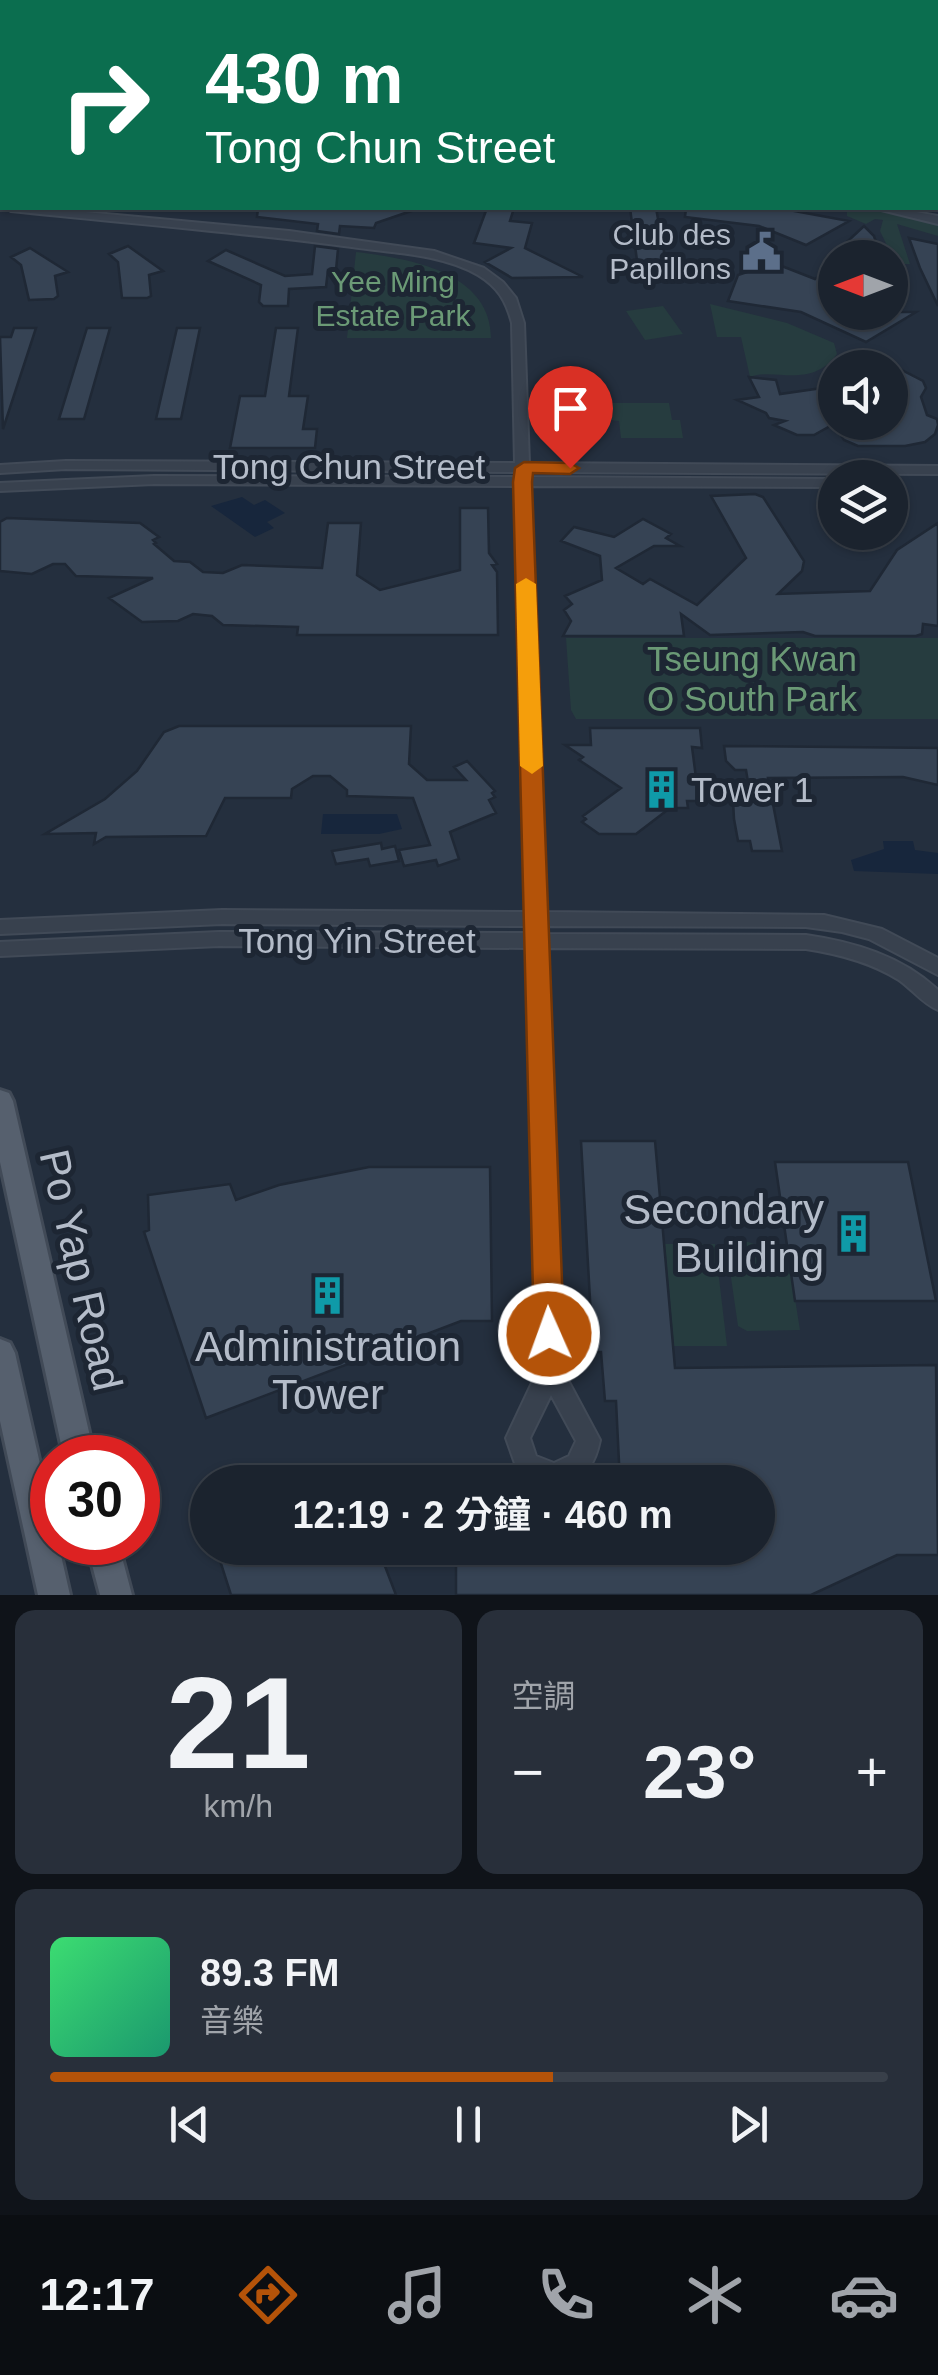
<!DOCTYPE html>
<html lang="zh-TW">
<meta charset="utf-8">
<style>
:root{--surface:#1b232e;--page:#282f3a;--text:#f1f3f6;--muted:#a0a4aa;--line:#39404a;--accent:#b45309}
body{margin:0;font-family:Helvetica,"Noto Sans TC",sans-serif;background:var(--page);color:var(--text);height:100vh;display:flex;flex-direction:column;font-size:38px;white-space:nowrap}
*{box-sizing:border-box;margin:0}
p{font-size:32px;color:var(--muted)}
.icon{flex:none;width:55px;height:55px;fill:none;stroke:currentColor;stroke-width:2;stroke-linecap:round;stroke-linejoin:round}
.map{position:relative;height:1595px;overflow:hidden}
.details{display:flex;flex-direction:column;gap:15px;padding:15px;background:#0f1319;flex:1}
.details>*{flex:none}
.banner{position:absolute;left:0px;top:0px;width:940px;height:210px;box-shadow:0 2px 8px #0004,0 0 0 2px var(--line);background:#0b6e4f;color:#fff;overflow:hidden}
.needle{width:65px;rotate:270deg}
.buttons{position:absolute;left:818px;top:240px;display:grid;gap:20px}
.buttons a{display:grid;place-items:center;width:90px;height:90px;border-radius:50%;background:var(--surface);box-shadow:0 2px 8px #0004,0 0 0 2px var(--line);font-size:50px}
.speed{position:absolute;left:30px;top:1435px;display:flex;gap:20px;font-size:50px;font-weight:700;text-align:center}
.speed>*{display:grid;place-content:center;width:130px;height:130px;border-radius:50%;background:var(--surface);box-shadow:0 2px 8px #0004,0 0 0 2px var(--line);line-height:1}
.speed .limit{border:15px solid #d22;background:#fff;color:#111}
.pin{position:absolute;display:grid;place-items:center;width:85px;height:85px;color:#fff;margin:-102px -42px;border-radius:50% 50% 50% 0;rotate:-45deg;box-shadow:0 0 10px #0007}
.pin .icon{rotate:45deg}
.me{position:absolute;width:110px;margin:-55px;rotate:358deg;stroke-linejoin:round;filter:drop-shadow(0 0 8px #0008)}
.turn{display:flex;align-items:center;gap:35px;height:210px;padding:0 40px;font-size:45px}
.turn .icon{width:130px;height:130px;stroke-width:2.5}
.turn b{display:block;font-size:70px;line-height:85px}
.big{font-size:75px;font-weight:600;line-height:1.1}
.details .tile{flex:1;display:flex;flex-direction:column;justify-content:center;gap:15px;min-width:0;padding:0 35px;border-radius:20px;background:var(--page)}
.details .dial{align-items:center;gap:0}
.dial b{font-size:130px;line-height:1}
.song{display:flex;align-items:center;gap:30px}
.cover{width:120px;height:120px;border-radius:15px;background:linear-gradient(135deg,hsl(140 70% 55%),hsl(160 70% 35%))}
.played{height:10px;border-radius:5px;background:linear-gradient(90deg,var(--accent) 60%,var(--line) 60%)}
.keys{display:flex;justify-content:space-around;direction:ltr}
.heat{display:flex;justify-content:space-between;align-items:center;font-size:55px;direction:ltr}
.details .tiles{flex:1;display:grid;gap:15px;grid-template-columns:1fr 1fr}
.tile:last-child{grid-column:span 2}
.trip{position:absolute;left:190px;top:1465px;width:585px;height:100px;border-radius:50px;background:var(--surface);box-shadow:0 2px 8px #0004,0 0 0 2px var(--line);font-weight:600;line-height:100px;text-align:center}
.tabs{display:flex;height:160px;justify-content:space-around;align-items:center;background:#0b0e12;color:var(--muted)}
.tabs .icon{width:70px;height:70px}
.tabs .active{color:var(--accent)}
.tabs b{font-size:45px;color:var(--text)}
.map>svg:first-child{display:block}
.green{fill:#263c3f}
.water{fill:#17263c}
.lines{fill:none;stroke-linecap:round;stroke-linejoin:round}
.stream{stroke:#17263c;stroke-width:2.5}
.building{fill:#364354;stroke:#1f2835;stroke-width:2.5}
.minor-casing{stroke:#414a57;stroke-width:4}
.major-casing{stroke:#414a57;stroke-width:6}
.minor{fill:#38414e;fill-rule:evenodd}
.major{fill:#56606e;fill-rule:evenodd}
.route{fill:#b45309;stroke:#753606;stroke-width:2.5}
.slow{fill:#f59e0b}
.labels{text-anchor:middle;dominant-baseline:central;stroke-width:10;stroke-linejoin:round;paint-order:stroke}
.far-poi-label{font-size:30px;fill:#b4bcc9;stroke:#1d2633;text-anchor:end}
.far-park-label{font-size:30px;fill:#6b9a76;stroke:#1d2633}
.street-label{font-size:35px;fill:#b4bcc9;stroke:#1d2633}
.park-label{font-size:35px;fill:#6b9a76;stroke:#1d2633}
.poi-label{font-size:35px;fill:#b4bcc9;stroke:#1d2633;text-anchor:start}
.near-poi-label{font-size:42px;fill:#b4bcc9;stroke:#1d2633;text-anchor:end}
.near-street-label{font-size:42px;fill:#b4bcc9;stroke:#1d2633}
</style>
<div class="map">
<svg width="938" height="1595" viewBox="0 0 938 1595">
<rect width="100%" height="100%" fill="#242f3e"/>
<path class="green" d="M824,209L895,208L938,217V236L897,224L910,264H896L880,231L883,220L875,219L866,224L847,216V212L822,211Z
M356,252C406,258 491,271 491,338H347Z
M710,304L787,323L834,343L837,354C810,390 775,367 750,377L741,337H717Z
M663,306L683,334L645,340L626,311Z
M608,403H669L672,420H680L683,438H621L619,421L610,420Z
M566,638H938V719H576L571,710Z
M730,1240L745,1241L788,1255L800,1330L747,1331L738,1326L726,1243Z
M665,1244H715L727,1346H674Z"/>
<path class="water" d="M242,497L254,505L265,500L285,513L267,522L274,528L255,537L211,506Z
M323,814H397L402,829L379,834H321Z
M883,841H913L915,850L938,853V874L854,871L851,860L884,849Z"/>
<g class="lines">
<path class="stream" d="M793,2L802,0"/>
</g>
<path class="building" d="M258,208H414V210L376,223L374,228L340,226L339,234L317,231L318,224L257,217Z
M487,208H514L510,221L532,223L525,248L583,277L512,278L485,262L511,248L474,243Z
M630,208H656L667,268H638Z
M686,208H778L849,221L806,245L759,226L685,217Z
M864,226L874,236L881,258L834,254Z
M909,238L938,244V306L920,268Z
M128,246L163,271L149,275L151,296L147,298H122L118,262L109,254Z
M315,246L338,249L336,270H328L326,287L289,289L288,306H263L259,302L261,285L208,261L226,250L285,276L312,274Z
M30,248L68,272L55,276L58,296L54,299L29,300L21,265L11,257Z
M774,263L815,279L835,266V312H916L866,342L801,312L728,301L738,275Z
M14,328H36L3,429L0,337H11Z
M87,328H110L84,419H59Z
M177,328H200L181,419H156Z
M276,328H298L289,396H308L303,429H317L315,448H230L240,396H265Z
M890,364L923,381L926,388L921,397L927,415L937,419L938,425L935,434L925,442L905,446H858L844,440L834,424L814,435H797L774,425L785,421L769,418L766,413L737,400L759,397L749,377L776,380L780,394L822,388L835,379V422H890Z
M755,494L763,497L804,561L802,571L778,594L870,591L897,550L938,523V626L923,624L922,634L916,636H815L803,632L710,635L681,614L684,636H563L571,621L564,610L572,604L565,596L602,580L600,556L561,541L574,527L614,537L643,519L671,534L666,538L680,546H654L616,568L643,584L650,579L697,605L746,558L711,496Z
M460,508H488L489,553L497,564L492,565L497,572L498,635H297L298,627L223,625L212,616L193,614L178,621L142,622L109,598L153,578L76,576L65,564H53L32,574L0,571V522L7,518L140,523L159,537L153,540L156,543L154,544L174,561L190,562L203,572L223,573L242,565L322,568L328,523H361L357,575L380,590L460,570Z
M179,726H411L409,764L427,780H466L454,767L467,761L495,791L492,793L495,797L489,800L496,813L450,832L459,859L438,866L436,860L404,866L399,850L430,845L413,798L347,796V790L330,776H313L292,789L291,798H225L206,836L106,837L94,844L96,833L45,834L105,799L137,771L164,732Z
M590,728H700L702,748L692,747L699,801H687L688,808H670L636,834H599L582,822L586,819L583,816L621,788L579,760L583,757L565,745H591Z
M724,746L938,748V785L903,777L768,778L782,851H752L750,841H738L734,819L733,800H751L746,770H735L726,761Z
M381,843L382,849L395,846L399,861L370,866L368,859L336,864L332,851Z
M581,1141H655L675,1368L936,1365L938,1555H897L811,1595H456V1548H758V1482H620L616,1401H605L601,1352H593Z
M775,1162H908L936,1301H795Z
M369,1167H490L492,1321H461L206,1418L144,1232L149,1230L148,1195L230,1184L236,1200L279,1185Z
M216,1548H378L396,1595H231Z"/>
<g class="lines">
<defs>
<path id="minor" d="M254,0H287L289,2H258Z
M658,0H669L671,2H660Z
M6,208H42L289,231L434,251L484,268L503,282L516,298L524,323L529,463L938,466V474L530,472V477L835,479V487L530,486L545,912L824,915L882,929L938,958V975L869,939L842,932L806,927L546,926V934L806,935C854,942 902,956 938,990V1010C923,1004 912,989 899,980C870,962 839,954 806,949L547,948L562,1369L600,1440C590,1490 558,1489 518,1472L506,1438L538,1370L528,948L219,946L0,956V942L219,932L527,933V926L222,924L0,934V920L222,910L527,912L516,486L154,484L0,491V483L154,476L516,477L515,472L66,469L0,473V465L66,461L515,463L512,323C506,301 498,287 478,275C442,254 393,253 352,247C239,232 125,223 11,211ZM551,1395L576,1441L569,1456L554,1463L536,1456L530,1438Z
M873,208H894L938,216V224Z"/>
<path id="major" d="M0,1090L9,1093L13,1101L95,1458H64L0,1162Z
M0,1339L10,1343L15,1353L52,1517V1542H58L70,1595H38L0,1421Z
M86,1542H118L132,1595H100Z"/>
</defs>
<use href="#minor" class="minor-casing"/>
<use href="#major" class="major-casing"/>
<use href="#minor" class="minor"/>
<use href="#major" class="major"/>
</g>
<path class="route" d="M524,462L570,463L579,468L570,474L533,473L532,482L564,1334L560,1343L549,1347L538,1343L534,1334L513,482L515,468Z"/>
<path class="slow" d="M526,578L536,584L543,766L532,774L520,766L516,584Z"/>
<defs>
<symbol id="civic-bare" viewBox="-9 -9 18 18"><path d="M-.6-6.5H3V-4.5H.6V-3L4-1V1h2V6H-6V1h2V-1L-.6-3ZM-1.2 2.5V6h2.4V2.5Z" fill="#5c6f8a" stroke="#1d2633" stroke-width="2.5" paint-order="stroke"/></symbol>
<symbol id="building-bare" viewBox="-9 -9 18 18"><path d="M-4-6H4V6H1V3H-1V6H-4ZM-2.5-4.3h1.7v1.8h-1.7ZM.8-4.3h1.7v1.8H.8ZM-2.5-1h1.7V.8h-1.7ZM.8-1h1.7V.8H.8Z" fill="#0f9aa8" stroke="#1d2633" stroke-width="2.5" paint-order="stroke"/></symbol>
</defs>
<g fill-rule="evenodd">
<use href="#civic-bare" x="734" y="224" width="55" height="55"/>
<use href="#building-bare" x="634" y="762" width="55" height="55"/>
<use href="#building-bare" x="826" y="1206" width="55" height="55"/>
<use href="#building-bare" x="300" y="1268" width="55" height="55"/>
</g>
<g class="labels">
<g class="far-poi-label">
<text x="731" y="234">Club des<tspan x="731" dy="34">Papillons</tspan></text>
</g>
<g class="far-park-label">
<text x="393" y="281">Yee Ming<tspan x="393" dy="34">Estate Park</tspan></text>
</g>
<g class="street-label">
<text x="349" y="466">Tong Chun Street</text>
<text x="357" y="940">Tong Yin Street</text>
</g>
<g class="park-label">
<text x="752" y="658">Tseung Kwan<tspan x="752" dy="40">O South Park</tspan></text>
</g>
<g class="poi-label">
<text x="691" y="789">Tower 1</text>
</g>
<g class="near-poi-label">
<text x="824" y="1209">Secondary<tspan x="824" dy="48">Building</tspan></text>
<text x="328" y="1346" text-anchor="middle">Administration<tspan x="328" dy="48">Tower</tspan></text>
</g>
<g class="near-street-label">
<text transform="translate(81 1270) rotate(77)">Po Yap Road</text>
</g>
</g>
</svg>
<div class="buttons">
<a><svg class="needle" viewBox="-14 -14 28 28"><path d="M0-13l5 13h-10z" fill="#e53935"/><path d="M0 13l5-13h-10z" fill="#a0a4aa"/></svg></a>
<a><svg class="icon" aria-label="sound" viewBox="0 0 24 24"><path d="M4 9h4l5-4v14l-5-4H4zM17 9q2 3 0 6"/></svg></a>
<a><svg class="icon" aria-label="layers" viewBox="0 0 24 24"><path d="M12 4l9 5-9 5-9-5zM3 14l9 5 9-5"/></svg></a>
</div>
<div class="speed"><div class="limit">30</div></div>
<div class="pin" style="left:570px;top:468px;background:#d93025"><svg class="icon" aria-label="arrive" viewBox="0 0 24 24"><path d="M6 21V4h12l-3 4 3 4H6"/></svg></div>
<svg class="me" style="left:549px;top:1334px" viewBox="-20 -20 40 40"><circle r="17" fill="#b45309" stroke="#fff" stroke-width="3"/><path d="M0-11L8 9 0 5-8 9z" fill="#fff"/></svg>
<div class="trip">12:19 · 2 分鐘 · 460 m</div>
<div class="banner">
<div class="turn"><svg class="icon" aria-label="right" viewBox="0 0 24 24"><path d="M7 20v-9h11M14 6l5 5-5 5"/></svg><div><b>430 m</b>Tong Chun Street</div></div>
</div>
</div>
<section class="details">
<div class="tiles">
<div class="tile dial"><b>21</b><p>km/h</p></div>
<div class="tile"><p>空調</p>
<div class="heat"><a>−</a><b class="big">23°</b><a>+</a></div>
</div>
<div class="tile">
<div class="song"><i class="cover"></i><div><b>89.3 FM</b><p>音樂</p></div></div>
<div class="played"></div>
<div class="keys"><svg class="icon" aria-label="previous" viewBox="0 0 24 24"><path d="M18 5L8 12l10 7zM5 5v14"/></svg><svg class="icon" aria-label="pause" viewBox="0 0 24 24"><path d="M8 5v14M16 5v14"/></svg><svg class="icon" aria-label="next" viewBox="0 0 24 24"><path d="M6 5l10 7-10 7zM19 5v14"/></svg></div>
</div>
</div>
</section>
<nav class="tabs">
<b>12:17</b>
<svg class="icon active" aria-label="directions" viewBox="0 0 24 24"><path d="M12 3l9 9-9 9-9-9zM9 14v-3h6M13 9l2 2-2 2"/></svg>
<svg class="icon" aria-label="music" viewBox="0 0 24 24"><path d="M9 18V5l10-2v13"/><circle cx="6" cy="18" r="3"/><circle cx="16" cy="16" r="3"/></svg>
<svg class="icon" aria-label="phone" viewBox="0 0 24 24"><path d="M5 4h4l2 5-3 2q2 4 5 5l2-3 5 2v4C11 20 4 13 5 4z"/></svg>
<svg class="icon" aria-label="climate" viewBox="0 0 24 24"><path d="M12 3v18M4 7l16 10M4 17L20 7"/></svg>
<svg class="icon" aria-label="car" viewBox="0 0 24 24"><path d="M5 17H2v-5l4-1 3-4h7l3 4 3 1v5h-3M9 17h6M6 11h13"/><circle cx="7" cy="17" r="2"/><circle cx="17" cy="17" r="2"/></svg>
</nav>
